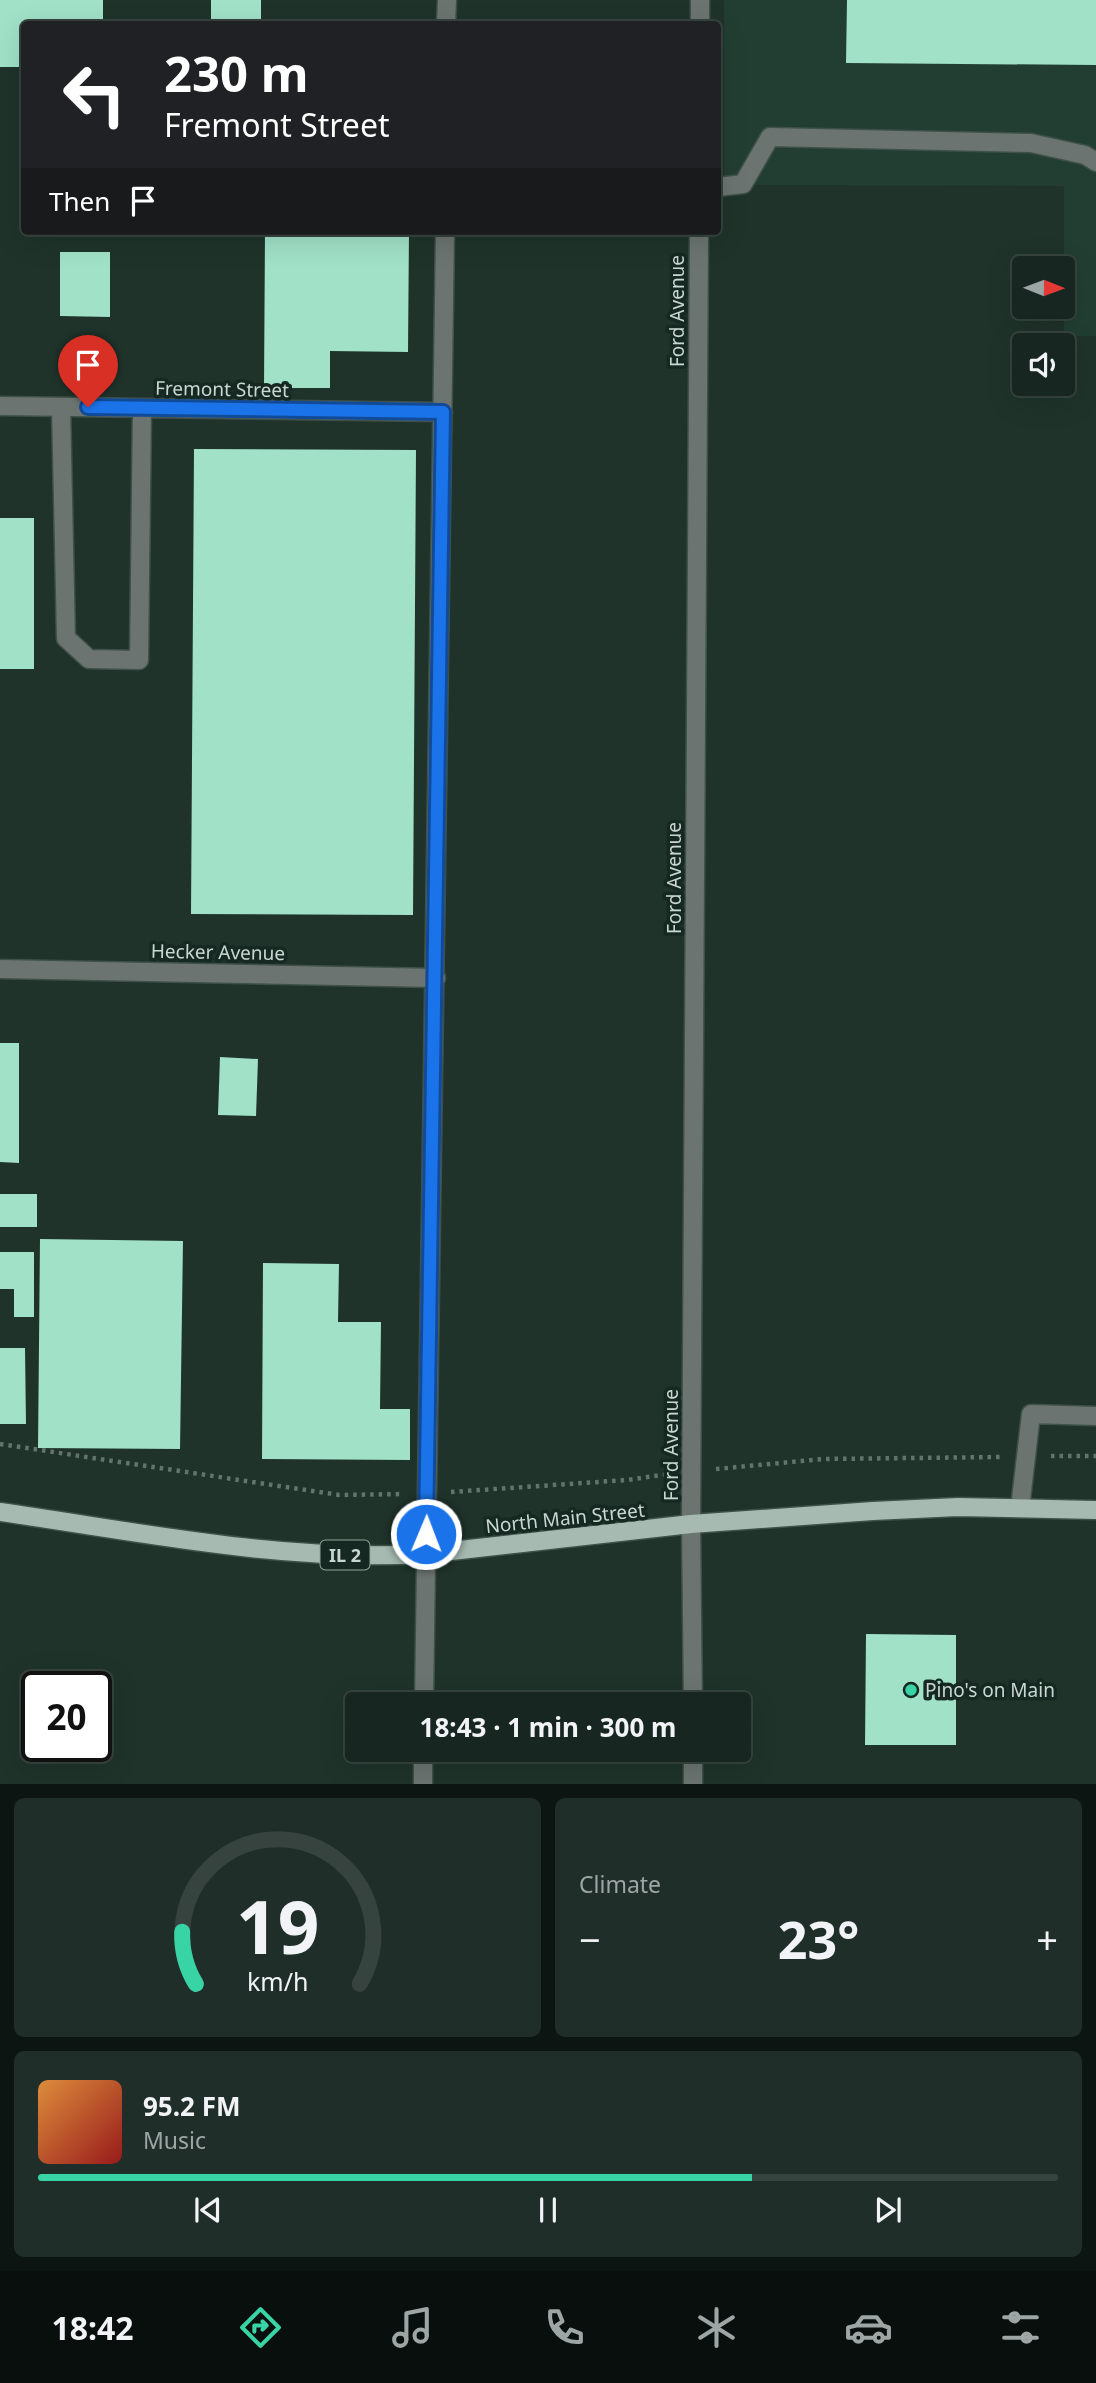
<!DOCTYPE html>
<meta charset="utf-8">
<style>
:root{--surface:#172620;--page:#202e29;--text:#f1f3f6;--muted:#9ea5a5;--line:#36433e;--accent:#39d4a5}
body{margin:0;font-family:"Noto Sans",sans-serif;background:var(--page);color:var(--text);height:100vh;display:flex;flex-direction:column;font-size:26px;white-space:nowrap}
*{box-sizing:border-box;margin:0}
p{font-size:23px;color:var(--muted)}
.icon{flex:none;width:38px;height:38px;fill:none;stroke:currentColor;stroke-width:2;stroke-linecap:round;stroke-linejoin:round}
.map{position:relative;height:1784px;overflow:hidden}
.sheet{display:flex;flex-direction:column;gap:14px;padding:14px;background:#0d1512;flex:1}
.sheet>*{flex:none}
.hud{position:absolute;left:21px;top:21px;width:700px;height:214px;border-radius:7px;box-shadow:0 7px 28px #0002,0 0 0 2px var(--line);background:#202124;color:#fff;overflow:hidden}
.needle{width:46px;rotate:91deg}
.controls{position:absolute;left:1012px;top:256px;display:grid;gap:14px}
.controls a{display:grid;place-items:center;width:63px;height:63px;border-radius:7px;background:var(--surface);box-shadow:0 7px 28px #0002,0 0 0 2px var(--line);font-size:35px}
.speed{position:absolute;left:21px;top:1671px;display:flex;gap:14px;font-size:35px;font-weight:700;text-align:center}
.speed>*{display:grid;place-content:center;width:91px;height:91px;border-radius:50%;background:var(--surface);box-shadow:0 7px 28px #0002,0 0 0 2px var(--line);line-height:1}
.speed .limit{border:4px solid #111;border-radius:10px;background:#fff;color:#111}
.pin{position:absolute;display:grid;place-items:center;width:60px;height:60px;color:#fff;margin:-72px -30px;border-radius:50% 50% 50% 0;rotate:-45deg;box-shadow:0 0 7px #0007}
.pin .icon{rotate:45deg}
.me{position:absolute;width:77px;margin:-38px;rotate:1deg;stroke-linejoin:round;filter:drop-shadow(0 0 5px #0008)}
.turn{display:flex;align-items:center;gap:24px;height:147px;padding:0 28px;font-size:32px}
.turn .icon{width:91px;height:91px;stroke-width:2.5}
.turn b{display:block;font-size:49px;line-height:60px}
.then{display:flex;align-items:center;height:66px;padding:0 28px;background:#0003;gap:14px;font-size:26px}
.big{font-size:52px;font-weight:700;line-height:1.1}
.sheet .card{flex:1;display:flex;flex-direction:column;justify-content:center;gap:10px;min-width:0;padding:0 24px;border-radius:10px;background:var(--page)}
.sheet .dial{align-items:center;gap:0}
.dial svg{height:182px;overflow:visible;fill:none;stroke:var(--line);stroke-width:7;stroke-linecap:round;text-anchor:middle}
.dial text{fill:var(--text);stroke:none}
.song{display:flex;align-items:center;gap:21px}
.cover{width:84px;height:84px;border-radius:10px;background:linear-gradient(135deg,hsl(30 70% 55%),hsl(0 70% 35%))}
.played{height:7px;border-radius:4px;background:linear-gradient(90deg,var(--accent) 70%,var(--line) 70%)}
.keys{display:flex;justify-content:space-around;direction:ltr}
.heat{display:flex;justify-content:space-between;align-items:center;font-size:38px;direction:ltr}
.sheet .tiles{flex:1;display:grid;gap:14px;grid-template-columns:1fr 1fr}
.card:last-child{grid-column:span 2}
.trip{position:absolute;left:345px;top:1692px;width:406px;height:70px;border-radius:7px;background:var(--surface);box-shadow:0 7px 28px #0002,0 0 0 2px var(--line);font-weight:700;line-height:70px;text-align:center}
.menu{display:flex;height:112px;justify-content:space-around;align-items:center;background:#090f0d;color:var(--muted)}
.menu .icon{width:49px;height:49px}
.menu .on{color:var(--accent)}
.menu b{font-size:32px;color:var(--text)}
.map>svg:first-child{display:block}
.built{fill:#223e33}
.building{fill:#a0e1c7}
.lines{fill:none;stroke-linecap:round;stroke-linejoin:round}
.minor-casing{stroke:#3e5049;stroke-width:21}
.major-casing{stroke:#3e5049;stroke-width:21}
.path{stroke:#63736d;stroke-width:4.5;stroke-dasharray:3.5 5;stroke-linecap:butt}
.minor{stroke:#6b7470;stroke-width:18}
.major{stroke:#a6bab1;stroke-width:18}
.route-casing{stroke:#114b97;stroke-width:18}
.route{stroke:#1a73e8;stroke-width:12}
.poi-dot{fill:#39d4a5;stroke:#152922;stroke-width:2.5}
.labels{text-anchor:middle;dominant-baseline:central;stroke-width:7;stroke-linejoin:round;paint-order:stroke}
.shield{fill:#152922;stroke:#94a29c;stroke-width:2}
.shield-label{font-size:18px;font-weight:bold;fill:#cad6d1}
.street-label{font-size:19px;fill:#cad6d1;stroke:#152922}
.poi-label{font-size:19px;fill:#cad6d1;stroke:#152922;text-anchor:start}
</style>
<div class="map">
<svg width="1096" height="1785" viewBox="0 0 1096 1785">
<rect width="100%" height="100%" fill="#1f332b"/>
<path class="built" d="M724,0H1096V336H1064V186L724,185Z"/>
<path class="building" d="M0,0H103V24H24V67H0Z
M211,0H261V24H211Z
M847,0H1096V65L846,63Z
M265,231H409L408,352L330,351V388H264Z
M60,252H110V317L60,316Z
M194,449L416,450L413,915L191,914Z
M0,518H34V669H0Z
M0,1043H19V1163L0,1162Z
M220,1057L258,1059L256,1116L218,1115Z
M0,1194H37V1227H0Z
M40,1239L183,1241L180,1449L38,1448Z
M0,1252H34V1317H14V1289H0Z
M263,1263L339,1264L338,1322H381L380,1409H410V1460L262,1459Z
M0,1348H25L26,1424H0Z
M866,1634L956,1635V1745H865Z"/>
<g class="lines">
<defs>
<path id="minor" d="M446,24L447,0
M700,24V0
M718,187L743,184L770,137L1031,143L1085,155L1096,162
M0,406L443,412
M61,407L66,638L89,659L139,660L142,409
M0,969L436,978
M1020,1508L1031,1414L1096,1416
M424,1704L445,231
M693,1704L691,1524L699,231
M693,1750V1785
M423,1785V1750"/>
<path id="major" d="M0,1512C140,1532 283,1562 425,1554L691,1524L873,1511L958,1507L1096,1510"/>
</defs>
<use href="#minor" class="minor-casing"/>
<use href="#major" class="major-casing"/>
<path class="path" d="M0,1444L339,1495L404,1494
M1051,1456H1096
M716,1469L823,1459L1001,1457
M451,1492L627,1480L669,1474"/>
<use href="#minor" class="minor"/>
<use href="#major" class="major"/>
</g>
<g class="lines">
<defs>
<path id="route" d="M88,407L443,412L426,1534"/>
</defs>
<use href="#route" class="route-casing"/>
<use href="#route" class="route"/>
</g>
<circle class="poi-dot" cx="911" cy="1690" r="7"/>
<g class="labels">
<rect class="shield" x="320.5" y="1540.5" width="49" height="29" rx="5"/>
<g class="shield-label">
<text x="345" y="1555">IL 2</text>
</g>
<g class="street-label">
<text transform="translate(677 311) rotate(-90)">Ford Avenue</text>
<text transform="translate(222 389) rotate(1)">Fremont Street</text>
<text transform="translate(674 878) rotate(-90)">Ford Avenue</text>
<text transform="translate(218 952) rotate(1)">Hecker Avenue</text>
<text transform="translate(671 1445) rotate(-90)">Ford Avenue</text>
<text transform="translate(565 1518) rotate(-6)">North Main Street</text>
</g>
<g class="poi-label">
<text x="925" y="1690">Pino's on Main</text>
</g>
</g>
</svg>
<div class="controls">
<a><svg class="needle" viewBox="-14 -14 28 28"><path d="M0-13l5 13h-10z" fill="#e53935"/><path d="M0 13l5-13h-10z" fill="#9ea5a5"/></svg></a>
<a><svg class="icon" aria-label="sound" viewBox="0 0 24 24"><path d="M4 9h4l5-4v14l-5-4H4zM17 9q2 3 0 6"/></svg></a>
</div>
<div class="speed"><div class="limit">20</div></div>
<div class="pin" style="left:88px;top:407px;background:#d93025"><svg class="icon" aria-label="arrive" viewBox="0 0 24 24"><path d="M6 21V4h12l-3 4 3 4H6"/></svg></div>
<svg class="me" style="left:426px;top:1534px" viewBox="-20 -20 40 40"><circle r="17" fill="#1a73e8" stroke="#fff" stroke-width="3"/><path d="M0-11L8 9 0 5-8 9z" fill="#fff"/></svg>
<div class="trip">18:43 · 1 min · 300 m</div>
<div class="hud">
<div class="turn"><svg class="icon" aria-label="left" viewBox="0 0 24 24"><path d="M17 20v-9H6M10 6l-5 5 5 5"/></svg><div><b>230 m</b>Fremont Street</div></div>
<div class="then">Then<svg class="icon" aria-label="arrive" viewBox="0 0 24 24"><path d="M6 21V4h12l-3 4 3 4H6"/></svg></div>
</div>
</div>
<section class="sheet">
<div class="tiles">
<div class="card dial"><svg viewBox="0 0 100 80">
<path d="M14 69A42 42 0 1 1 86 69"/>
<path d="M14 69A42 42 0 0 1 8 46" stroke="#39d4a5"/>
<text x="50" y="56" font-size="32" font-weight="700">19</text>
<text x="50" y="72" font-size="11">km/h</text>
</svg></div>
<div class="card"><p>Climate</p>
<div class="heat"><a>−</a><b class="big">23°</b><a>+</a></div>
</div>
<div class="card">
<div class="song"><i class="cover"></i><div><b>95.2 FM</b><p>Music</p></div></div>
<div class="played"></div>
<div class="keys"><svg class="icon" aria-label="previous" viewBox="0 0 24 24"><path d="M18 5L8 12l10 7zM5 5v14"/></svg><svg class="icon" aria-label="pause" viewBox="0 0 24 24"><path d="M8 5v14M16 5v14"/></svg><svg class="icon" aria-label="next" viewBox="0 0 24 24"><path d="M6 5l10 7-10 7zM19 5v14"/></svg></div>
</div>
</div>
</section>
<nav class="menu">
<b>18:42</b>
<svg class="icon on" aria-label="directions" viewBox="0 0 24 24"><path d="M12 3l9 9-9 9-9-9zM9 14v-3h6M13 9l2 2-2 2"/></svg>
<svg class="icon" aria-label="music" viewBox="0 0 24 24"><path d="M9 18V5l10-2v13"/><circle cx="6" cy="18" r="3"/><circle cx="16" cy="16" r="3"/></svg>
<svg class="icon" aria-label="phone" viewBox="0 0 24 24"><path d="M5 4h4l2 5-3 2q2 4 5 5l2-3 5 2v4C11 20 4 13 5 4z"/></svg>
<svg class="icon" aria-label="climate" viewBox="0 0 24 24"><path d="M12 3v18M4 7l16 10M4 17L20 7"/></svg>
<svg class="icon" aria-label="car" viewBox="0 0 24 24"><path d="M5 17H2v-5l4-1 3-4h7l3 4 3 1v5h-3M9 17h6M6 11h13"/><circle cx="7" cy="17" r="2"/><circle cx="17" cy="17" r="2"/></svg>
<svg class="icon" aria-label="filters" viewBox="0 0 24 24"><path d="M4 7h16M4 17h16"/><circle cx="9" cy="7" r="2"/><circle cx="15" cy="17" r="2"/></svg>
</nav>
